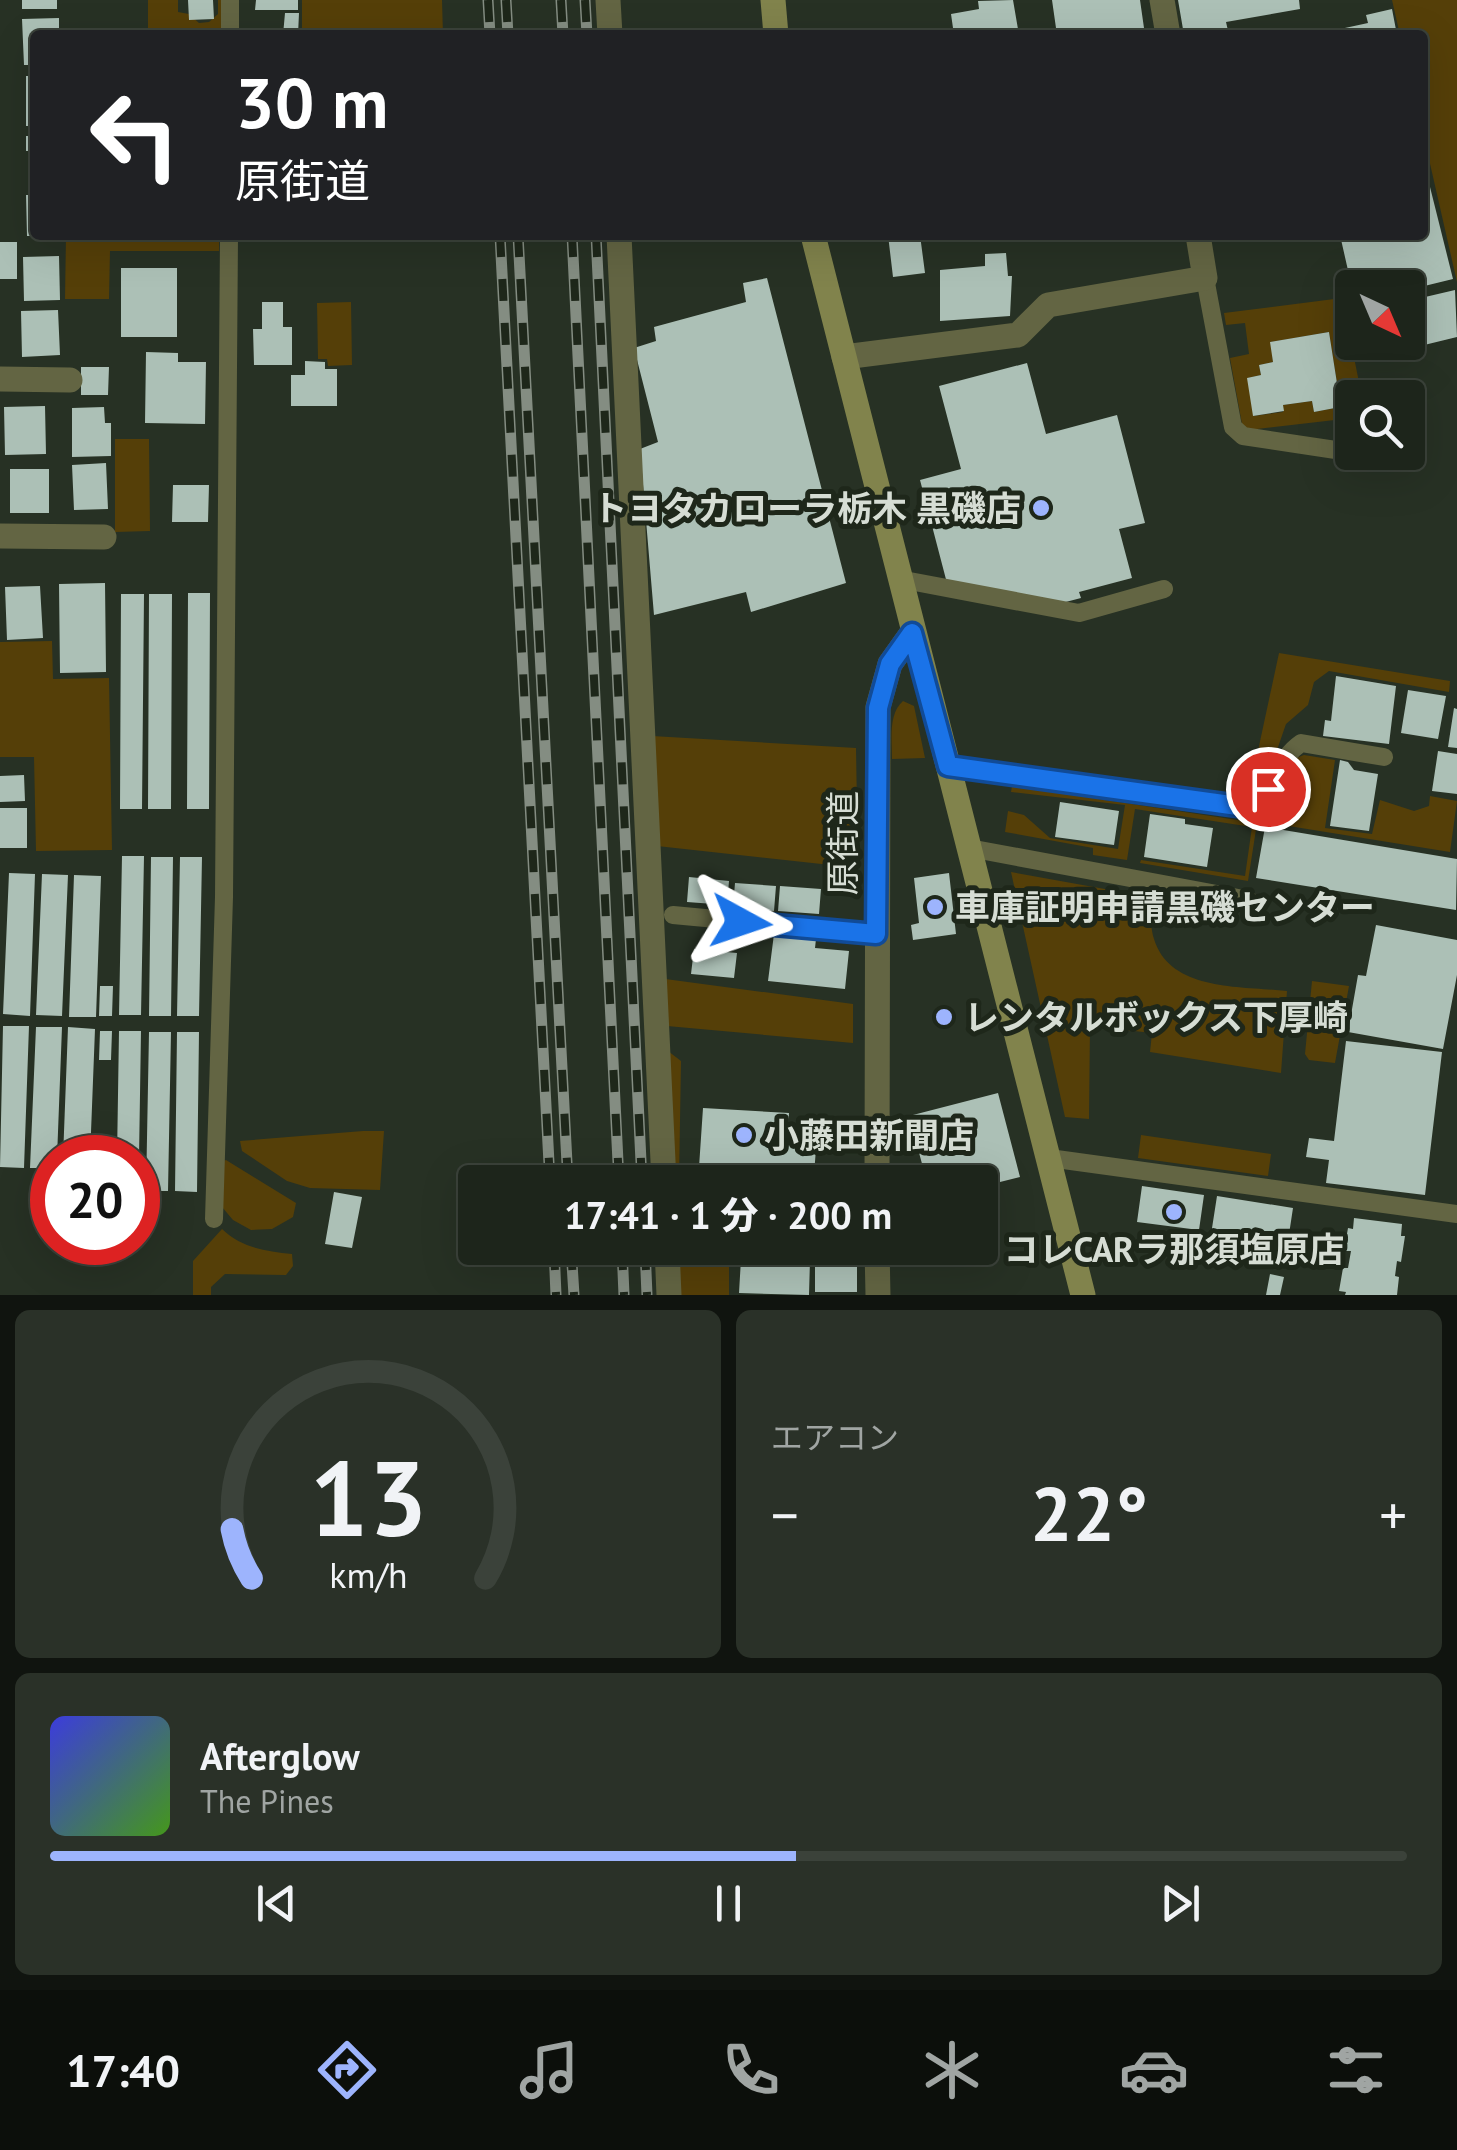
<!DOCTYPE html>
<html lang="ja">
<meta charset="utf-8">
<style>
:root{--surface:#1d251b;--page:#2a3128;--text:#f1f3f6;--muted:#a0a5a3;--line:#3b423a;--accent:#9db4fd}
body{margin:0;font-family:"PT Sans","Noto Sans JP",sans-serif;background:var(--page);color:var(--text);height:100vh;display:flex;flex-direction:column;font-size:38px;white-space:nowrap}
*{box-sizing:border-box;margin:0}
p{font-size:32px;color:var(--muted)}
.icon{flex:none;width:55px;height:55px;fill:none;stroke:currentColor;stroke-width:2;stroke-linecap:round;stroke-linejoin:round}
.map{position:relative;height:1295px;overflow:hidden}
.sheet{display:flex;flex-direction:column;gap:15px;padding:15px;background:#10140f;flex:1}
.sheet>*{flex:none}
.top-card{position:absolute;left:30px;top:30px;width:1398px;height:210px;border-radius:10px;box-shadow:0 10px 40px #0002,0 0 0 2px var(--line);background:#202124;color:#fff;overflow:hidden}
.needle{width:65px;rotate:136deg}
.tools{position:absolute;left:1335px;top:270px;display:grid;gap:20px}
.tools a{display:grid;place-items:center;width:90px;height:90px;border-radius:10px;background:var(--surface);box-shadow:0 10px 40px #0002,0 0 0 2px var(--line);font-size:50px}
.speed{position:absolute;left:30px;top:1135px;display:flex;gap:20px;font-size:50px;font-weight:700;text-align:center}
.speed>*{display:grid;place-content:center;width:130px;height:130px;border-radius:50%;background:var(--surface);box-shadow:0 10px 40px #0002,0 0 0 2px var(--line);line-height:1}
.speed .limit{border:15px solid #d22;background:#fff;color:#111}
.pin{position:absolute;display:grid;place-items:center;width:85px;height:85px;color:#fff;margin:-42px;border:5px solid #fff;border-radius:50%;box-shadow:0 2px 10px #0007}
.me{position:absolute;width:110px;margin:-55px;rotate:95deg;stroke-linejoin:round;filter:drop-shadow(0 0 8px #0008)}
.turn{display:flex;align-items:center;gap:35px;height:210px;padding:0 40px;font-size:45px}
.turn .icon{width:130px;height:130px;stroke-width:2.5}
.turn b{display:block;font-size:70px;line-height:85px}
.big{font-size:75px;font-weight:800;line-height:1.1}
.sheet .tile{flex:1;display:flex;flex-direction:column;justify-content:center;gap:15px;min-width:0;padding:0 35px;border-radius:15px;background:var(--page)}
.sheet .dial{align-items:center;gap:0}
.dial svg{height:260px;overflow:visible;fill:none;stroke:var(--line);stroke-width:7;stroke-linecap:round;text-anchor:middle}
.dial text{fill:var(--text);stroke:none}
.song{display:flex;align-items:center;gap:30px}
.cover{width:120px;height:120px;border-radius:15px;background:linear-gradient(135deg,hsl(240 70% 55%),hsl(100 70% 35%))}
.played{height:10px;border-radius:5px;background:linear-gradient(90deg,var(--accent) 55%,var(--line) 55%)}
.keys{display:flex;justify-content:space-around;direction:ltr}
.heat{display:flex;justify-content:space-between;align-items:center;font-size:55px;direction:ltr}
.sheet .tiles{flex:1;display:grid;gap:15px;grid-template-columns:1fr 1fr}
.tile:last-child{grid-column:span 2}
.trip{position:absolute;left:458px;top:1165px;width:540px;height:100px;border-radius:10px;background:var(--surface);box-shadow:0 10px 40px #0002,0 0 0 2px var(--line);font-weight:800;line-height:100px;text-align:center}
.dock{display:flex;height:160px;justify-content:space-around;align-items:center;background:#0c0f0b;color:var(--muted)}
.dock .icon{width:70px;height:70px}
.dock .selected{color:var(--accent)}
.dock b{font-size:45px;color:var(--text)}
.map>svg:first-child{display:block}
.green{fill:#553f08;fill-rule:evenodd}
.building{fill:#acc0b6}
.lines{fill:none;stroke-linecap:round;stroke-linejoin:round}
.service{stroke:#636543;stroke-width:18}
.minor{stroke:#636543;stroke-width:25}
.tertiary{stroke:#636543;stroke-width:25}
.secondary{stroke:#81834c;stroke-width:25}
.rail-casing{stroke:#848d82;stroke-width:11}
.rail{stroke:#1e271a;stroke-width:8;stroke-dasharray:22;stroke-linecap:butt}
.route-casing{stroke:#114b97;stroke-width:25}
.route{stroke:#1a73e8;stroke-width:18}
.poi-dot{fill:#9db4fd;stroke:#1e271a;stroke-width:4}
.labels{text-anchor:middle;dominant-baseline:central;stroke-width:10;stroke-linejoin:round;paint-order:stroke}
.poi-label{font-size:35px;font-weight:bold;fill:#d6ddd4;stroke:#1e271a;text-anchor:start}
.street-label{font-size:35px;fill:#d6ddd4;stroke:#1e271a}
</style>
<div class="map">
<svg width="1457" height="1295" viewBox="0 0 1457 1295">
<rect width="100%" height="100%" fill="#273124"/>
<path class="green" d="M148,0H178V12L189,14L199,23L209,22L218,14V0H227L221,35H148Z
M302,0H442L443,35H302Z
M1392,0H1457V282L1423,133L1422,35H1400Z
M66,235H219V251H110L109,299H65Z
M1342,298L1362,397L1352,398V418L1248,430L1242,424L1230,358L1249,354L1245,323L1226,325L1224,313ZM1329,332L1339,395L1333,396L1335,408L1314,412L1312,401L1283,405V412L1254,416L1248,378L1261,375L1259,365L1273,362L1271,342Z
M351,302L352,365L328,366L327,359H318L317,303Z
M115,439H149L150,531L115,532Z
M52,641L53,679L109,678L112,850L36,851L34,757H0V642Z
M1279,653L1450,681L1449,692L1329,671L1314,682L1308,705L1286,724L1268,776L1250,788Z
M903,701L914,706L925,758L892,759C892,740 888,714 903,701Z
M652,736L856,748L858,868L657,846Z
M1304,755L1335,760L1325,828L1372,834L1380,800L1414,811L1429,806L1430,796L1457,801L1450,852L1263,822L1296,758Z
M1012,786L1257,823L1248,881L1140,863L1141,860L1245,876L1252,827L1135,809L1127,860L1093,855V848L1005,832L1008,811L1024,815L1050,838L1118,849L1125,805L1011,792Z
M1011,872L1138,895C1156,911 1148,919 1154,939C1170,992 1243,986 1287,991L1281,1073L1150,1052L1152,1033L1090,1026L1089,1119L1065,1117Z
M658,978L853,1004V1043L667,1026L668,1051L681,1061L679,1182H668Z
M1312,981L1349,986L1335,1063L1309,1060L1305,1054Z
M363,1131H384L380,1190L310,1188L287,1181L242,1151L240,1141Z
M1141,1135L1271,1154L1268,1176L1138,1158Z
M226,1160L296,1203L293,1217L272,1229L251,1230L233,1220L222,1207L221,1162Z
M222,1229C242,1248 265,1251 292,1254L293,1266L286,1275L225,1274L211,1287V1295H193V1261Z
M672,1248H729V1295H674Z"/>
<path class="building" d="M22,0H57V9H22Z
M188,0H213L214,19L189,20Z
M256,0H298V10H255Z
M1013,0L1019,35H954L951,14L979,9L978,1Z
M1052,0H1140L1145,35H1057Z
M1178,0H1299L1300,9L1226,22L1229,35H1184Z
M1392,9L1397,35H1332L1331,31L1368,23L1366,15Z
M285,13H299L298,35H283Z
M59,18V35H35V65H24L22,19Z
M26,76H35V126H26Z
M26,136H35V180H30L31,151H26Z
M1422,155L1453,279L1408,290V288H1352L1340,235H1422Z
M26,195H35V236H27Z
M888,235H920L925,273L893,277Z
M0,242H17V279H0Z
M1006,253L1008,276H1012L1010,316L940,321V270L985,266V254Z
M59,256L60,300L24,301L23,257Z
M121,268H177V337H121Z
M767,278L846,583L751,612L746,592L654,615L640,449L658,442L634,348L656,341L654,327L746,302L743,283Z
M1455,290L1457,337L1416,347L1408,301Z
M262,302H283V327H292V365H254L253,329H262Z
M58,310L60,355L22,357L21,311Z
M1329,332L1339,396H1333L1335,408L1314,412L1312,401L1283,405L1284,411L1253,416L1247,378L1261,375L1259,365L1273,362L1270,342Z
M146,352L178,353V362H206L205,424L145,423Z
M305,361L325,362V369H337V406H291V375H305Z
M1027,363L1046,434L1117,415L1145,523L1119,529L1132,578L1079,592L1081,598L1058,604L948,587L920,480L961,469L939,386Z
M81,367H109L108,395H81Z
M45,406L46,454L5,455L4,407Z
M104,407L105,423H111V456L72,457V408Z
M106,463L108,509L74,510L72,465Z
M10,469H49V513H10Z
M173,485H209L208,522H172Z
M105,583L106,672L60,673L59,584Z
M40,586L43,638L7,640L5,587Z
M188,593H210L209,809H187Z
M121,594H144L142,809H120Z
M149,594H172L171,809H148Z
M1336,676L1396,686L1389,744L1323,736L1325,720L1331,721Z
M1408,690L1446,696L1438,739L1401,733Z
M1454,708L1457,709V748L1448,747Z
M1438,751L1457,754V794L1432,791Z
M1340,760L1348,762L1354,770L1378,774L1369,831L1330,826Z
M24,775L25,801L0,802V776Z
M1060,802L1119,811L1114,845L1055,837Z
M0,808H27V848H0Z
M1150,814L1185,819V824L1213,828L1207,867L1144,857Z
M1265,827L1457,859L1456,910L1256,878Z
M122,856H144L141,1015H119Z
M151,857H173L171,1016H149Z
M180,857H202L199,1016H177Z
M9,873L35,874L30,1016L3,1014Z
M949,873L956,934L913,940L911,925L919,923L914,878Z
M42,874L68,875L62,1016L36,1015Z
M74,875L101,876L96,1017H69Z
M689,877L729,881L727,905L687,902Z
M735,883L776,886L774,911L733,907Z
M780,886L821,889L819,914L778,911Z
M1376,925L1457,940V975L1443,1049L1348,1032L1358,975L1366,976Z
M774,934L816,939L815,948L849,951L845,989L768,981Z
M694,949L737,953L734,978L691,974Z
M100,986H113L112,1016H99Z
M3,1026H29L24,1168L0,1167Z
M36,1027H62L57,1158H52V1168H30Z
M68,1027L95,1029L90,1158H63Z
M100,1031H112L111,1060H99Z
M119,1031H141L139,1158H117Z
M149,1032H171L168,1191H146Z
M177,1032H199L197,1192L175,1191Z
M1346,1041L1442,1052L1425,1195L1326,1183L1329,1160L1306,1157L1309,1138L1334,1141Z
M998,1093L1020,1177L980,1187V1182H927L909,1116Z
M703,1108L789,1113L788,1133L817,1135L814,1175L724,1169L723,1182H698Z
M1142,1186L1204,1195L1199,1230L1137,1222Z
M334,1192L362,1197L352,1248L325,1244Z
M1217,1196L1293,1208L1286,1254L1210,1241Z
M1354,1218L1402,1224L1401,1236H1405L1401,1262L1397,1261L1395,1276L1399,1277L1397,1295H1345L1346,1292L1339,1291L1343,1268H1348L1351,1251H1344L1348,1228L1353,1229Z
M824,1257L840,1258L841,1263H857V1292H815V1263L824,1262Z
M741,1259L810,1260L809,1295L739,1293Z
M1270,1274L1284,1277L1280,1295H1266Z"/>
<g class="lines">
<path class="service" d="M230,35V0
M1205,278L1233,427L1243,436L1349,452
M899,579L1079,613L1164,589
M947,766L1237,806C1279,797 1271,764 1301,743L1384,757
M969,848L1249,900
M673,915L877,934
M1049,1158L1457,1214
M214,1219L224,897L229,235"/>
<path class="minor" d="M608,0L610,35
M1162,0L1168,35
M619,235L664,1182
M844,357L1018,335L1048,305L1205,278L1198,235
M0,379L70,380
M0,536L104,537
M667,1248L669,1295"/>
<path class="tertiary" d="M877,1182L878,707L890,664L912,633
M877,1248L878,1295"/>
<path class="secondary" d="M773,0L776,35
M813,235L1083,1295"/>
<defs>
<path id="rail" d="M488,0L490,35
M506,0L508,35
M561,0L563,35
M585,0L587,35
M500,235L550,1182
M518,235L568,1182
M572,235L619,1182
M596,235L642,1182
M554,1248L556,1295
M571,1248L574,1295
M622,1248L624,1295
M645,1248L647,1295"/>
</defs>
<use href="#rail" class="rail-casing"/>
<use href="#rail" class="rail"/>
</g>
<g class="lines">
<defs>
<path id="route" d="M741,922L876,934L878,708L890,664L912,633L948,766L1238,806L1255,802L1268,789"/>
</defs>
<use href="#route" class="route-casing"/>
<use href="#route" class="route"/>
</g>
<g class="poi-dot">
<circle cx="1041" cy="508" r="10"/>
<circle cx="935" cy="907" r="10"/>
<circle cx="944" cy="1017" r="10"/>
<circle cx="744" cy="1135" r="10"/>
<circle cx="1174" cy="1212" r="10"/>
</g>
<g class="labels">
<g class="poi-label">
<text x="1021" y="508" text-anchor="end">トヨタカローラ栃木 黒磯店</text>
<text x="955" y="907">車庫証明申請黒磯センター</text>
<text x="964" y="1017">レンタルボックス下厚崎</text>
<text x="764" y="1135">小藤田新聞店</text>
<text x="1174" y="1249" text-anchor="middle">コレCARラ那須塩原店</text>
</g>
<g class="street-label">
<text transform="translate(842 843) rotate(-90)">原街道</text>
</g>
</g>
</svg>
<div class="tools">
<a><svg class="needle" viewBox="-14 -14 28 28"><path d="M0-13l5 13h-10z" fill="#e53935"/><path d="M0 13l5-13h-10z" fill="#a0a5a3"/></svg></a>
<a><svg class="icon" aria-label="search" viewBox="0 0 24 24"><circle cx="10" cy="10" r="6"/><path d="M15 15l6 6"/></svg></a>
</div>
<div class="speed"><div class="limit">20</div></div>
<div class="pin" style="left:1268px;top:789px;background:#d93025"><svg class="icon" aria-label="arrive" viewBox="0 0 24 24"><path d="M6 21V4h12l-3 4 3 4H6"/></svg></div>
<svg class="me" style="left:741px;top:922px" viewBox="-20 -20 40 40"><path d="M0-17L14 15 0 8-14 15z" fill="#1a73e8" stroke="#fff" stroke-width="4"/></svg>
<div class="trip">17:41 · 1 分 · 200 m</div>
<div class="top-card">
<div class="turn"><svg class="icon" aria-label="left" viewBox="0 0 24 24"><path d="M17 20v-9H6M10 6l-5 5 5 5"/></svg><div><b>30 m</b>原街道</div></div>
</div>
</div>
<section class="sheet">
<div class="tiles">
<div class="tile dial"><svg viewBox="0 0 100 80">
<path d="M14 69A42 42 0 1 1 86 69"/>
<path d="M14 69A42 42 0 0 1 8 54" stroke="#9db4fd"/>
<text x="50" y="56" font-size="32" font-weight="700">13</text>
<text x="50" y="72" font-size="11">km/h</text>
</svg></div>
<div class="tile"><p>エアコン</p>
<div class="heat"><a>−</a><b class="big">22°</b><a>+</a></div>
</div>
<div class="tile">
<div class="song"><i class="cover"></i><div><b>Afterglow</b><p>The Pines</p></div></div>
<div class="played"></div>
<div class="keys"><svg class="icon" aria-label="previous" viewBox="0 0 24 24"><path d="M18 5L8 12l10 7zM5 5v14"/></svg><svg class="icon" aria-label="pause" viewBox="0 0 24 24"><path d="M8 5v14M16 5v14"/></svg><svg class="icon" aria-label="next" viewBox="0 0 24 24"><path d="M6 5l10 7-10 7zM19 5v14"/></svg></div>
</div>
</div>
</section>
<nav class="dock">
<b>17:40</b>
<svg class="icon selected" aria-label="directions" viewBox="0 0 24 24"><path d="M12 3l9 9-9 9-9-9zM9 14v-3h6M13 9l2 2-2 2"/></svg>
<svg class="icon" aria-label="music" viewBox="0 0 24 24"><path d="M9 18V5l10-2v13"/><circle cx="6" cy="18" r="3"/><circle cx="16" cy="16" r="3"/></svg>
<svg class="icon" aria-label="phone" viewBox="0 0 24 24"><path d="M5 4h4l2 5-3 2q2 4 5 5l2-3 5 2v4C11 20 4 13 5 4z"/></svg>
<svg class="icon" aria-label="climate" viewBox="0 0 24 24"><path d="M12 3v18M4 7l16 10M4 17L20 7"/></svg>
<svg class="icon" aria-label="car" viewBox="0 0 24 24"><path d="M5 17H2v-5l4-1 3-4h7l3 4 3 1v5h-3M9 17h6M6 11h13"/><circle cx="7" cy="17" r="2"/><circle cx="17" cy="17" r="2"/></svg>
<svg class="icon" aria-label="filters" viewBox="0 0 24 24"><path d="M4 7h16M4 17h16"/><circle cx="9" cy="7" r="2"/><circle cx="15" cy="17" r="2"/></svg>
</nav>
